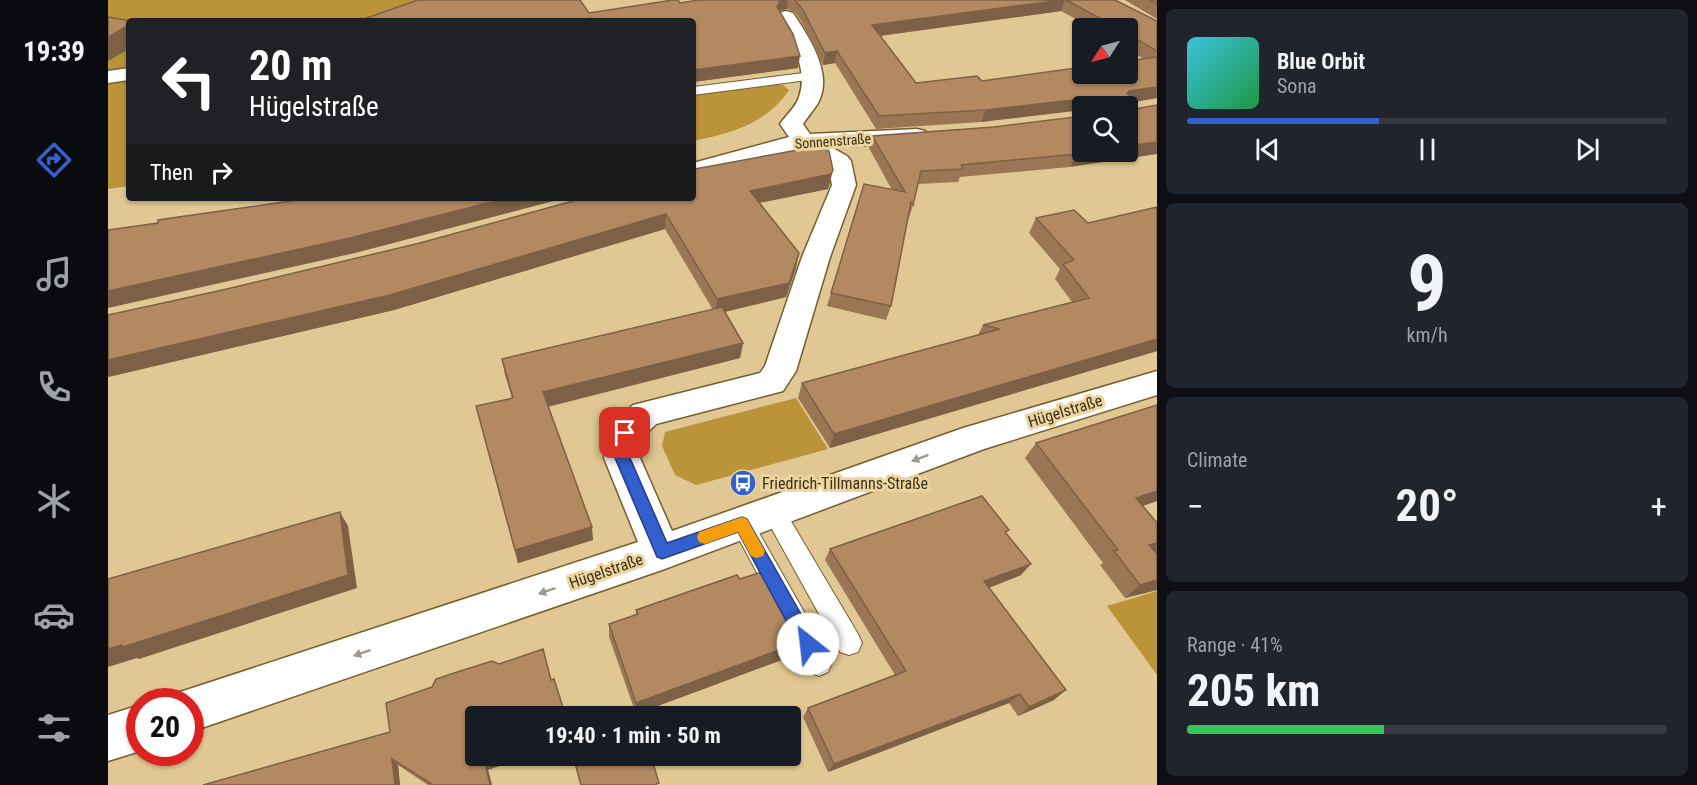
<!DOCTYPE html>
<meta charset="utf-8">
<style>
:root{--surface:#171b24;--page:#20242c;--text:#f1f3f6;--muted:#9ea1a6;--line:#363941;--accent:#345fce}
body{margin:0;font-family:"Roboto Condensed",sans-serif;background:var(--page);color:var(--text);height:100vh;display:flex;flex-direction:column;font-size:22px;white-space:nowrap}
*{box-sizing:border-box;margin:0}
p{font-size:20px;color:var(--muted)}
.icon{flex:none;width:33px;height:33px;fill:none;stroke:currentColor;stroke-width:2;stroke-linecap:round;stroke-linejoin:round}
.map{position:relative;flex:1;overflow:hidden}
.side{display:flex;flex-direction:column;gap:9px;padding:9px;background:#0d0f14;width:540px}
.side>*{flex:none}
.hud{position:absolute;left:18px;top:18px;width:570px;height:183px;border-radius:6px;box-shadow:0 2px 4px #0004;background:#202124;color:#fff;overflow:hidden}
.needle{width:39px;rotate:234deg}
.buttons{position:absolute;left:964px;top:18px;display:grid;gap:12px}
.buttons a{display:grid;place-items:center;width:66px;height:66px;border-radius:6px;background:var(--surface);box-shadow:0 2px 4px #0004;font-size:30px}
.speed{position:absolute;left:18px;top:688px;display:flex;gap:12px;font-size:30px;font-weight:700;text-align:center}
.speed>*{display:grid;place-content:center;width:78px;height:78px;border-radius:50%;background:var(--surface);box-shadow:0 2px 4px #0004;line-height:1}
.speed .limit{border:9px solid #d22;background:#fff;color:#111}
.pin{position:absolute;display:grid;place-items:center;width:51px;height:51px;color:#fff;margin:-26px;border-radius:12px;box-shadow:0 3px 9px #0006}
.me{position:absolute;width:66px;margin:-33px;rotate:331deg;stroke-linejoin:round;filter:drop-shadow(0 0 4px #0008)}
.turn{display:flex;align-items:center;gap:21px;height:126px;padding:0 24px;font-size:27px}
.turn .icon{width:78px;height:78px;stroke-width:2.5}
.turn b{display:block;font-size:42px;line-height:51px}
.then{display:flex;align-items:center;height:57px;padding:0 24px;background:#0003;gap:12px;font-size:22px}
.big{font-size:45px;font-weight:700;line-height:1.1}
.side .widget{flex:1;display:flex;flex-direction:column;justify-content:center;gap:9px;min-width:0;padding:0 21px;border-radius:9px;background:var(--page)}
.side .dial{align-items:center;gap:0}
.dial b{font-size:78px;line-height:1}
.song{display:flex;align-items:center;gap:18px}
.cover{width:72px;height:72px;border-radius:9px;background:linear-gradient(135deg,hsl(190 70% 55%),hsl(140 70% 35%))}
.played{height:6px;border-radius:3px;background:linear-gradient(90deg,var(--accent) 40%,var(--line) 40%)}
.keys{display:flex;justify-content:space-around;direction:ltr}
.heat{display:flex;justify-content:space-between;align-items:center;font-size:33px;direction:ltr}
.charge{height:9px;border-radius:4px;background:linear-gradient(90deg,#34c759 41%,var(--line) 0)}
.trip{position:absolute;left:357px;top:706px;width:336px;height:60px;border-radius:6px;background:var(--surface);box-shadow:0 2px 4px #0004;font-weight:700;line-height:60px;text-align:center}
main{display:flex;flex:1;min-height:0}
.dock{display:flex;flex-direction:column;width:108px;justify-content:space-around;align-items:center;background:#090b0e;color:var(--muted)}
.dock .icon{width:42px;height:42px}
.dock .on{color:var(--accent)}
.dock b{font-size:27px;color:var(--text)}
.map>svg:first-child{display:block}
.green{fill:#bb9338}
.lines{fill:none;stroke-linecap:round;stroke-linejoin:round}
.lane-casing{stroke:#755e2c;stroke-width:2}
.street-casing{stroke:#755e2c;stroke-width:3}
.lane{fill:#fff;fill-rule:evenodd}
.street{fill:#fff;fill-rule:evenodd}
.wall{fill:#9a7654;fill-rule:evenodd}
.shaded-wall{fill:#7d6045}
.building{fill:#b38962;stroke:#7d6045;stroke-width:1.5}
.oneway{fill:#9c988d}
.route{fill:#345fce;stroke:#223e86;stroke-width:1.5}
.slow{fill:#f59e0b}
.labels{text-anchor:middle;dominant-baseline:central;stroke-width:6;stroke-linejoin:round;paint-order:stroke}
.far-street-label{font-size:14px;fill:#3a301b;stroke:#eed49f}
.street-label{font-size:16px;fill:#3a301b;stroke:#eed49f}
.poi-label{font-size:16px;fill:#3a301b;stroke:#eed49f;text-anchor:start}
</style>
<main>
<nav class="dock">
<b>19:39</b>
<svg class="icon on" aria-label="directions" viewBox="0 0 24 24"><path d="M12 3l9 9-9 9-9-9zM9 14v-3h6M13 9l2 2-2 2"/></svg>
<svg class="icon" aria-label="music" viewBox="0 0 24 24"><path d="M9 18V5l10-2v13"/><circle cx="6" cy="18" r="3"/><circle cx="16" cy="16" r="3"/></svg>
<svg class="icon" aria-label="phone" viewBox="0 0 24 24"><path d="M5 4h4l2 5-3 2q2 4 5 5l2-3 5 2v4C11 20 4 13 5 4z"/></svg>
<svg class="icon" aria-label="climate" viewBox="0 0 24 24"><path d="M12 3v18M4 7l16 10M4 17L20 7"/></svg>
<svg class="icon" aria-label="car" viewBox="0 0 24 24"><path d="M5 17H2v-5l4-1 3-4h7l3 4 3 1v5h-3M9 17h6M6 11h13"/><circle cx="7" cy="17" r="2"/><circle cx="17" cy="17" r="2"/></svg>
<svg class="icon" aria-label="filters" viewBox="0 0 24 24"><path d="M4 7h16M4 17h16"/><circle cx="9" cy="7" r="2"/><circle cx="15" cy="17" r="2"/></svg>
</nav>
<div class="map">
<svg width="1049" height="785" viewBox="0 0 1049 785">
<rect width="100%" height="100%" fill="#e1c793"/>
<path class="green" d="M0,0H311L252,21H21V69L0,73Z
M21,81V186L0,189V83Z
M668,84L675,85L681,90C658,124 624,133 585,141V95Z
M688,398L720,449L588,485L567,475L554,446L557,432Z
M1049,591V675L999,606Z"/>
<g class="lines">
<defs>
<path id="lane" d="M703,72L707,73V79L585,95V87Z
M666,503L674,506L750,634L754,643L750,652L741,655L732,652L655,513L658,506Z
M634,514L642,517L720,654L724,663L720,672L711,676L702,672L623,524L626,517Z"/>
<path id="street" d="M678,11L685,13C700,36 725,72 711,101C707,109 700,116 695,124L702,134L809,129L817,131L821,136L817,141L809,143L723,147L739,156L743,161L748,185L722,257L688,371L675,391L548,424L534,438L532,458L564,531L855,428L1049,371V395L876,449L554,570L82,732V702H63L66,694L530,542L496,458L500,433L505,423L525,405L652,373L657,366L694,257L724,185L720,164L693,149L585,178V163L681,137L672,124C678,115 688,107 691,97C701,69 683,40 669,17L671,13Z
M21,68V80L0,83V71Z
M32,705V751L0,761V715Z"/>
</defs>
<use href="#lane" class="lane-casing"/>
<use href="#street" class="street-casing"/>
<use href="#lane" class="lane"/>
<use href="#street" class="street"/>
</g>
<path class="wall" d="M591,0H1007L1049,21V98L1024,102L962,167L852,177L850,182L810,184L805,205L801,218L800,217L783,306L778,320L719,306L723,293L784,190L761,148L764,136L975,152L1020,106H975L873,122L768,129L727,63L715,65L693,21L687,12L679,9L671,11L690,68L585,82V21H250L481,13ZM953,11L984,28H1020V49L1036,59L874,81L808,83L772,36Z
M1017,0H1049V19Z
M587,169L725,170L720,189L651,203L688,268L678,297L617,312L635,343L632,358L440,407L485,540L410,563L368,406L404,398L397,375L394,359L605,310L557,229L286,310L0,377V315L119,289L312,243Z
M928,218L1049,351L722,448L690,398L694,383L870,335L875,325L964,302L947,279L952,269L921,233Z
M1049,405V501L1035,506L1049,554V590L1017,598L992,565L995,563L917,458L928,443Z
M899,534L913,575L881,588L946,700L910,716L901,703L720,772L695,717L700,708L787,675L717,560L722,549Z
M632,579L695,641L690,654L528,714L501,637V624L528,615V610Z
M391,664L443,680L368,756H418L380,770L384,785H320L290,765L292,785H95L282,732Z"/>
<path class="shaded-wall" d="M672,0H680L679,9L670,11L669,7Z
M957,0L953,11L762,37L764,25Z
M484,18V21H467Z
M21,25V49L0,61V37Z
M729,51L727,63L715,65L717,53Z
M692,56L690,68L585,82V70Z
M1049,87V98L1015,104L1021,91Z
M983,98L978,106H975V110L873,122L878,110Z
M1049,142V154L962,167L969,154L986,152H1020V146Z
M725,170L720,189L640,205L642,191Z
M399,198H457L247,253L0,308V291Z
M558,214L557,229L286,310L0,377V360Z
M691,253L688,268L678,297L607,314L609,299Z
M1049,339V351L722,448L726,434Z
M635,343L632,358L437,407L435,392Z
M1049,491V501L1014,512L1028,498Z
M232,512L240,526L249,588L31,659L29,658L0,667V649L14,645Z
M484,527L485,540L410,563L407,550Z
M1049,543V552L1048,554L1041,545Z
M923,564L913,575L867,593L876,581Z
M1049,580V590L1017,598L1032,585Z
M695,641L690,654L528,714V703Z
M958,690L946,700L910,716L921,707Z
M912,694L901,703L720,772L726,764Z
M397,756H418L380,770L384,785H382L377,763Z
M284,759L290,765L292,785H287Z"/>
<path class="building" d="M310,0H472L481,13L565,0H570L572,3L591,0H672L669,7L685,34L692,56L585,70V21H486L484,18L467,21H250Z
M687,0H954L764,25L808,83L869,76L874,81L975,67V74H1020V61L1049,57V87L1021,91L1019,94L1024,96V106L1027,109L1049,105V142L1020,146V106H982L983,98L878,110L771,116L729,51L717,53L695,10Z
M958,0H1007L1049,21V51L1020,34V28H1010Z
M1042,0H1049V4Z
M0,17L23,21H21V25L0,37Z
M975,116V152H986L969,154L853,165L855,169L813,171L805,205L803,202L783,306L723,293L756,184L797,192L764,136L886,127Z
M711,146L721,151L725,170L723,174L642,191L691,253L681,283L609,299L558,214L282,295L0,360V315L119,289L312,243L476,198H585V167L587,169Z
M203,198H399L242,238L0,291V230L50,223V220Z
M1049,207V339L726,434L694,383L892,329L875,325L981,298L955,264L966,260L928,218L966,210L980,223Z
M614,307L635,343L435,392L484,527L407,550L368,406L405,398L394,359Z
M1049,405V491L1028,498L1049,523V543L1041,545L1049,554V580L1032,585L1006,551L1010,550L928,443Z
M874,496L901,530L897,532L923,564L876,581L958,690L921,707L912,694L726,764L700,708L798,671L722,549Z
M232,512L240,575L15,647L14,645L0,649V579Z
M657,571L695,641L528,703L501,624L530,614L528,610L629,575L632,579Z
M435,649L443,680L446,679L458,717H368V756H397L377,763L382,785H325L284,759L287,785H95L282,732L278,703L324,687L328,679L346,673L384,661L391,664Z
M465,756H543L551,783L546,785H473Z"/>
<defs><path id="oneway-solid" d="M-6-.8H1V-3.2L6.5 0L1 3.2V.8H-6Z" transform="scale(1.5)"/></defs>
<g class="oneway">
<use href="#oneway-solid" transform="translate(812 458) rotate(159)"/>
<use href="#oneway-solid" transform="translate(439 591) rotate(161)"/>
<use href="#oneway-solid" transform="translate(254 653) rotate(161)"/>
</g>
<path class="route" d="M517,427L522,429L524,433L522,458L559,543L634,517L639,519L706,637L709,644L706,650L700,652L694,650L630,532L554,559L549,557L507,458L512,429Z"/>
<path class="slow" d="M634,517L639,519L657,551L655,556L649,558L643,556L630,532L597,544L591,542L589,537L591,532Z"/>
<defs>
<symbol id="bus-disc" viewBox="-11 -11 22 22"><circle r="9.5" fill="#345fce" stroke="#eed49f"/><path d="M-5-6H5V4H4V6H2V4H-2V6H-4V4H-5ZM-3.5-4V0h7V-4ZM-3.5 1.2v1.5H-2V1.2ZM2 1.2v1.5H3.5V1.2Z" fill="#fff"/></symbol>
</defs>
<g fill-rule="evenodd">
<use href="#bus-disc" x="620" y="468" width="30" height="30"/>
</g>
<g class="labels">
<g class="far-street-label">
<text transform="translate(725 141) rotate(-4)">Sonnenstraße</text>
</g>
<g class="street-label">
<text transform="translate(957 411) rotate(-17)">Hügelstraße</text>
<text transform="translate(498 571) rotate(-19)">Hügelstraße</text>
</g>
<g class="poi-label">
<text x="654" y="483">Friedrich-Tillmanns-Straße</text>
</g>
</g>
</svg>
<div class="buttons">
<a><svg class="needle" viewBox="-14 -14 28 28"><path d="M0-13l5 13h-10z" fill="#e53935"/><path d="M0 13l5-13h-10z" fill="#9ea1a6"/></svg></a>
<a><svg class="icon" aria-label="search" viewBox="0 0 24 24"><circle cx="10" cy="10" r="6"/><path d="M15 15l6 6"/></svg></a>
</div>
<div class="speed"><div class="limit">20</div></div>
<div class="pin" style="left:517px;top:433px;background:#d93025"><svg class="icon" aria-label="arrive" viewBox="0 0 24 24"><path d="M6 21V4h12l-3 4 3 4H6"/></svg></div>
<svg class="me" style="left:700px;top:644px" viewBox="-20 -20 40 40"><circle r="19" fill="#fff"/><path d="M0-13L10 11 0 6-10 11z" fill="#345fce"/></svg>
<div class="trip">19:40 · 1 min · 50 m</div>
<div class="hud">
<div class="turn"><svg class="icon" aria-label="left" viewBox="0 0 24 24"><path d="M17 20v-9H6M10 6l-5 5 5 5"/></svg><div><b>20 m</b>Hügelstraße</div></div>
<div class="then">Then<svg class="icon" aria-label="right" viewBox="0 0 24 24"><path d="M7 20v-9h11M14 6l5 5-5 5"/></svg></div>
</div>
</div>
<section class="side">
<div class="widget">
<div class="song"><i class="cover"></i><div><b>Blue Orbit</b><p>Sona</p></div></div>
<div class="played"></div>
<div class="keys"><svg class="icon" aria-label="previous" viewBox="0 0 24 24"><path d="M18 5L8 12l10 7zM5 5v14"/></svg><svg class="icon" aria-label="pause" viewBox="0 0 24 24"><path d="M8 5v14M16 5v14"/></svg><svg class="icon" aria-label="next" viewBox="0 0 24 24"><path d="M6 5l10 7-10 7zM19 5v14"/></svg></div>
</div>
<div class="widget dial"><b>9</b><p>km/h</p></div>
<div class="widget"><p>Climate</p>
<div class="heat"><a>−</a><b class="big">20°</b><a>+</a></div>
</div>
<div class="widget"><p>Range · 41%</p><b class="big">205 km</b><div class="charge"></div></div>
</section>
</main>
